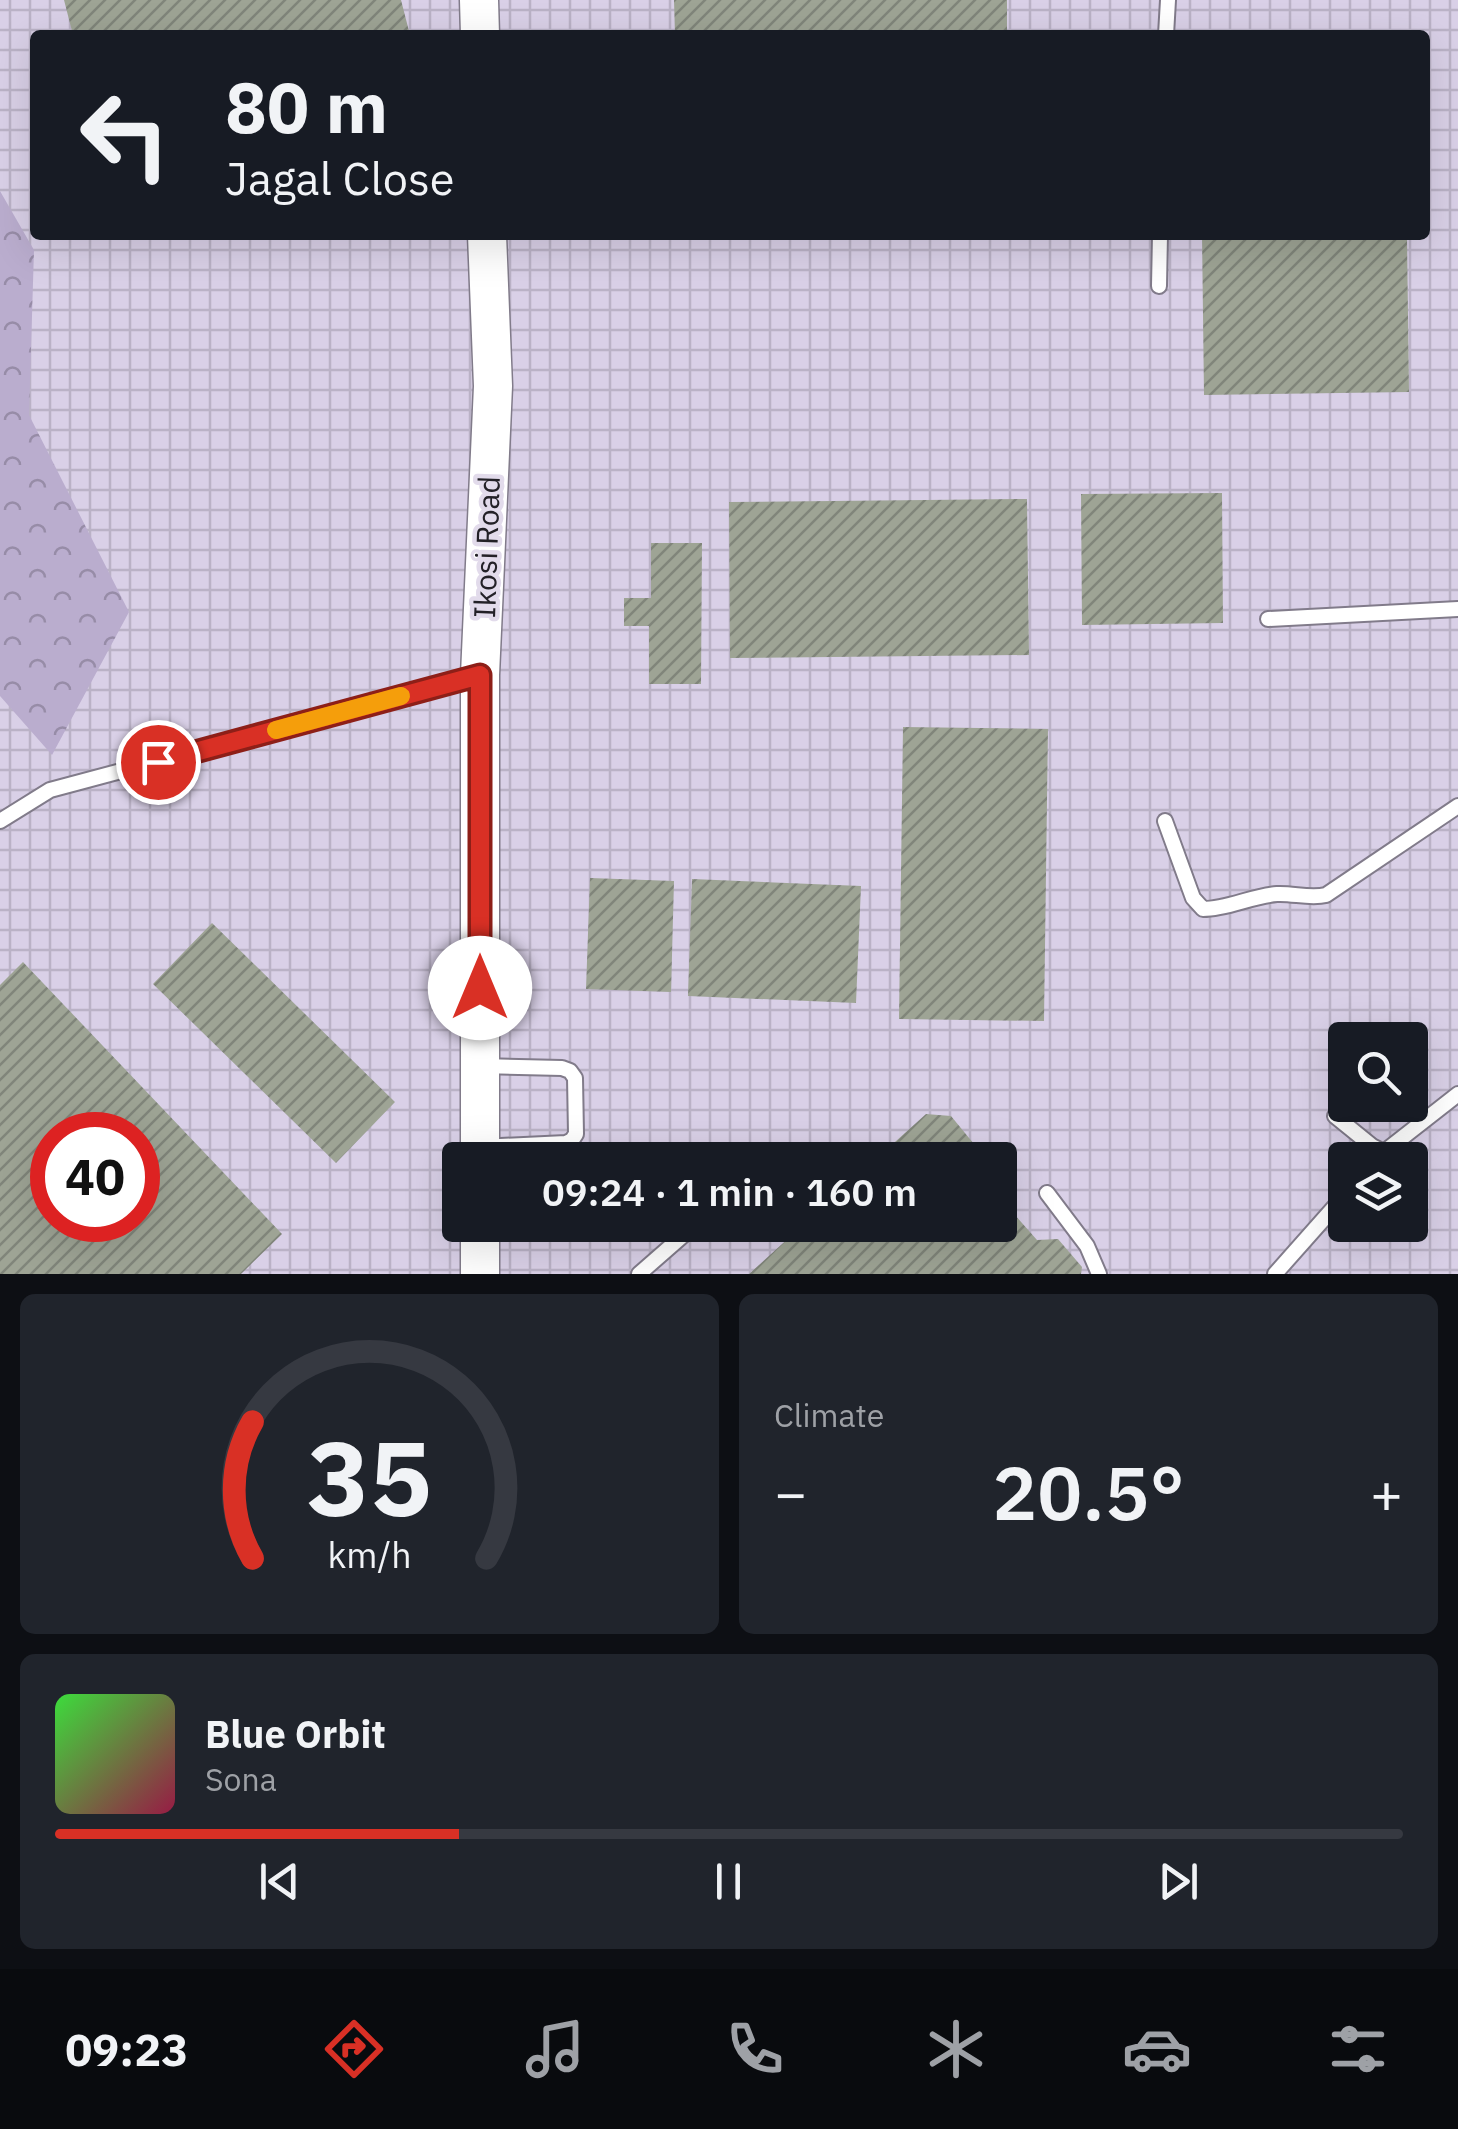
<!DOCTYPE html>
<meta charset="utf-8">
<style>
:root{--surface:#171b24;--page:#20242c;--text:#f1f3f6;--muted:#9ea1a6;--line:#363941;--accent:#d93025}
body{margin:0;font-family:"IBM Plex Sans",sans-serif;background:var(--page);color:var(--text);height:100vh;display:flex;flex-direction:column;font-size:38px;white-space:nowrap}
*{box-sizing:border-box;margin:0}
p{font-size:32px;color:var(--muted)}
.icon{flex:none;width:55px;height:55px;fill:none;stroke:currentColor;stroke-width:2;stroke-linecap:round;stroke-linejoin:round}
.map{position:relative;height:1274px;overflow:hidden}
.sheet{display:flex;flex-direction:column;gap:20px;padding:20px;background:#0d0f14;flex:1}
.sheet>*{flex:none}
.hud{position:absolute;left:30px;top:30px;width:1400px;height:210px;border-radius:10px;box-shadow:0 10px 40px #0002;background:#171b24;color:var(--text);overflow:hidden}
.buttons{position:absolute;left:1328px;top:1022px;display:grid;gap:20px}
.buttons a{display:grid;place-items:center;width:100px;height:100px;border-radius:10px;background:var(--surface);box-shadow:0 10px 40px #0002;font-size:50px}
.speed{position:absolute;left:30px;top:1112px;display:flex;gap:20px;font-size:50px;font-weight:700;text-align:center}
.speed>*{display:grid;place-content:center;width:130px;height:130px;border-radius:50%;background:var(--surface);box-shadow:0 10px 40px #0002;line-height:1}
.speed .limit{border:15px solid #d22;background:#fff;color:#111}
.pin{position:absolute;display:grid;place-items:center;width:85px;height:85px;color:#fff;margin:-42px;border:5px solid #fff;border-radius:50%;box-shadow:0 2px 10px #0007}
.me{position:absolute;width:110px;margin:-55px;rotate:0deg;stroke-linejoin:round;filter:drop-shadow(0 0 8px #0008)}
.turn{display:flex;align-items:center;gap:35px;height:210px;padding:0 30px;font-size:45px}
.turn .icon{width:130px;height:130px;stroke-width:2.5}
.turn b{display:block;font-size:70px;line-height:85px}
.big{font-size:75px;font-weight:600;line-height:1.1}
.sheet .widget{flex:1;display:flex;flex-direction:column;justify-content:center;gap:15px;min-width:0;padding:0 35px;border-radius:15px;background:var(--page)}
.sheet .dial{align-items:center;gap:0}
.dial svg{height:260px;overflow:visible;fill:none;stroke:var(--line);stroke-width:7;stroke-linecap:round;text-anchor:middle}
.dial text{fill:var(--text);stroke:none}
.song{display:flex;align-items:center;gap:30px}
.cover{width:120px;height:120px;border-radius:15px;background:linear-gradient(135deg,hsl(120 70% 55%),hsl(340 70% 35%))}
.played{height:10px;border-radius:5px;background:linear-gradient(90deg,var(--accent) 30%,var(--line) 30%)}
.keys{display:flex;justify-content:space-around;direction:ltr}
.heat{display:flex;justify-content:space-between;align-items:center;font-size:55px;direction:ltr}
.sheet .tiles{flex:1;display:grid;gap:20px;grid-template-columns:1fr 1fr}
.widget:last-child{grid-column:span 2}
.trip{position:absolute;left:442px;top:1142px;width:575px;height:100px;border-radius:10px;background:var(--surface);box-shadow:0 10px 40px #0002;font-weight:600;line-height:100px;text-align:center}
.tab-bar{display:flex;height:160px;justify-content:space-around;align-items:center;background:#090b0e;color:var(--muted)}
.tab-bar .icon{width:70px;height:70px}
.tab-bar .active{color:var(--accent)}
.tab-bar b{font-size:45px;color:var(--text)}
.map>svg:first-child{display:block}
.industrial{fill:url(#industrial-grid);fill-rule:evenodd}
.forest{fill:url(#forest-crowns)}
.building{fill:url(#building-hatch);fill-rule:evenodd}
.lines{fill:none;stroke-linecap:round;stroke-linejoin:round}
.lane-casing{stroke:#817b8a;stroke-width:18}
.secondary-casing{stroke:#817b8a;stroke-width:41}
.lane{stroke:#fff;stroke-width:14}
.secondary{stroke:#fff;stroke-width:38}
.route-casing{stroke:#8d1f18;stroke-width:25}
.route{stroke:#d93025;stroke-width:18}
.slow{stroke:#f59e0b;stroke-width:18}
.labels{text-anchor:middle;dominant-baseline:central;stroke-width:9;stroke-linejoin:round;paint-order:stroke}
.street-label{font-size:30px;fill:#232127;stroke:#e2dbeb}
</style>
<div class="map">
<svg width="1458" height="1274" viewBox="0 0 1458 1274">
<defs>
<pattern id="industrial-grid" width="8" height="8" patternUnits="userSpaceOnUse" patternTransform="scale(2.5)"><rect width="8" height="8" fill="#d9d0e7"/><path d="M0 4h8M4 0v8" fill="none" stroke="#bab2c6"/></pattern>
<pattern id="forest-crowns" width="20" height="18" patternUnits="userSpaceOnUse" patternTransform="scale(2.5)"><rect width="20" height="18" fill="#baadce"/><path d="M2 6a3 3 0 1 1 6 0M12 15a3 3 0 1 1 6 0" fill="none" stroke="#978ca7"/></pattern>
<pattern id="building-hatch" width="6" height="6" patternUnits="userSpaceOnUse" patternTransform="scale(2.5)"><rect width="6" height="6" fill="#9ea495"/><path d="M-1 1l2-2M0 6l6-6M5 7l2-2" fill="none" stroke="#80857a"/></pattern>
</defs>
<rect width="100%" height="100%" fill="#e2dbeb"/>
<path class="industrial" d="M0,0H1458V1274H0ZM35,35H1425V235H35ZM1345,1040H1410V1105H1345ZM52,1135H138V1220H52ZM460,1160H1000V1225H460ZM1345,1160H1410V1225H1345Z"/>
<path class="forest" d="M0,191L34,250L29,415L129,612L52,755L0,696Z"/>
<path class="building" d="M64,0H401L410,35H73Z
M674,0H1007V35H675Z
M1202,235H1407L1409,392L1204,395Z
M1222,493L1223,623L1082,625L1081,494Z
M1027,499L1029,655L730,658L729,502Z
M651,543H702L701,684H649V626H624V598H651Z
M903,727L1048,729L1044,1021L899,1019Z
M590,878L674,881L671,992L586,989Z
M692,879L861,886L856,1003L688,996Z
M212,923L395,1102L336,1163L153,984Z
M23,962L282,1234L241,1274H0V985ZM52,1135H138V1220H52Z
M926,1114L951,1116L974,1144L973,1160H875Z
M1000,1198L1037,1240L1058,1239L1082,1267L1081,1274H749L803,1225H1000Z"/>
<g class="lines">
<defs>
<path id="lane" d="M1166,35L1168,0
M1159,286L1160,235
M1268,619L1458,609
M0,821L50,790L480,675
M1165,821L1193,898L1203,909C1228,909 1251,896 1277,894C1293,893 1310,899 1326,895L1458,806
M1335,1116L1372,1146L1384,1152L1458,1094
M480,1147L566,1143L572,1140L576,1134L575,1078L570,1071L562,1068L481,1066
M1047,1193L1087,1246L1099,1274
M639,1274L695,1225
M1275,1274L1345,1195"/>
<path id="secondary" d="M479,0L480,35
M480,1160V675L493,386L487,235
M480,1274V1225"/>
</defs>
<use href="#lane" class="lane-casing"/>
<use href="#secondary" class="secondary-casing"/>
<use href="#lane" class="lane"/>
<use href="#secondary" class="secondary"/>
</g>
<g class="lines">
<defs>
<path id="route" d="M158,762L480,675V988"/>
</defs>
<use href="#route" class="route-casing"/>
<use href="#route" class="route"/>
<path class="slow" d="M276,730L401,696"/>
</g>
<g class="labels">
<g class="street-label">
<text transform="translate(486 547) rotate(-88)">Ikosi Road</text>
</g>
</g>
</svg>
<div class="buttons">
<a><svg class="icon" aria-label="search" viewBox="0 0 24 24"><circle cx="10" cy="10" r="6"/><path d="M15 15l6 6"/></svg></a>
<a><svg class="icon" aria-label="layers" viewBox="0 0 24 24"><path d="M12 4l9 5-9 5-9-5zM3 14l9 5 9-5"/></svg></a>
</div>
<div class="speed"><div class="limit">40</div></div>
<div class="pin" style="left:158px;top:762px;background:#d93025"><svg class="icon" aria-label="arrive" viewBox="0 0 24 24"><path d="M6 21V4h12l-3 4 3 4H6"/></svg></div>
<svg class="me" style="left:480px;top:988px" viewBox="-20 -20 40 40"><circle r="19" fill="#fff"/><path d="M0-13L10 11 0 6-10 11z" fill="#d93025"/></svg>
<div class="trip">09:24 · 1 min · 160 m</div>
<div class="hud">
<div class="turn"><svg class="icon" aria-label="left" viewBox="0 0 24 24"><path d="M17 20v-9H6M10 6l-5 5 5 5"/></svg><div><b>80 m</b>Jagal Close</div></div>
</div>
</div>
<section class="sheet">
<div class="tiles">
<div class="widget dial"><svg viewBox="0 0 100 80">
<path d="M14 69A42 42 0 1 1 86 69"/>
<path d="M14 69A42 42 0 0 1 14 27" stroke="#d93025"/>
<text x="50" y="56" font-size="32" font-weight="700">35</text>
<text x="50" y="72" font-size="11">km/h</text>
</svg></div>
<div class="widget"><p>Climate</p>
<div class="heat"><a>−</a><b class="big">20.5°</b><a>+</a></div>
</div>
<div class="widget">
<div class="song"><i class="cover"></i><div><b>Blue Orbit</b><p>Sona</p></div></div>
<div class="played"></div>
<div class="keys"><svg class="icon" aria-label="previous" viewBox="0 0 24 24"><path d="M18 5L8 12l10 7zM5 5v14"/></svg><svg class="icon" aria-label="pause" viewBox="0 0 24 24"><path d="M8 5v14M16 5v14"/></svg><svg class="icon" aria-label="next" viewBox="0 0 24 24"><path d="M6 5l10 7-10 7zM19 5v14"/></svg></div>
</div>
</div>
</section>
<nav class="tab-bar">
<b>09:23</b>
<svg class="icon active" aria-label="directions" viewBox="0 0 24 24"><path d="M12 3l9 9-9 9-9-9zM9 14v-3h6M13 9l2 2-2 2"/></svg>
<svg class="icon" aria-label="music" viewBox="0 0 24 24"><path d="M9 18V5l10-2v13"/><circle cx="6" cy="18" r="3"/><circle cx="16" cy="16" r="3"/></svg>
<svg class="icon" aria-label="phone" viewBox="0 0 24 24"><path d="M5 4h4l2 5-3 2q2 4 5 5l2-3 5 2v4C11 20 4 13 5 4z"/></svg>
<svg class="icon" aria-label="climate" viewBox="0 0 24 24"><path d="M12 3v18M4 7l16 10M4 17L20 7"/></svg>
<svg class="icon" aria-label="car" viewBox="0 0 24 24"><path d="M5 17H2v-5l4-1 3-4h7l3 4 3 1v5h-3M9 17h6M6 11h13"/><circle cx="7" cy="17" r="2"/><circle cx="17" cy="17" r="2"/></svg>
<svg class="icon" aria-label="filters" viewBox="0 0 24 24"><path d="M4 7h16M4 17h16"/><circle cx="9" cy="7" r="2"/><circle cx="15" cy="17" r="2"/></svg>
</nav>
